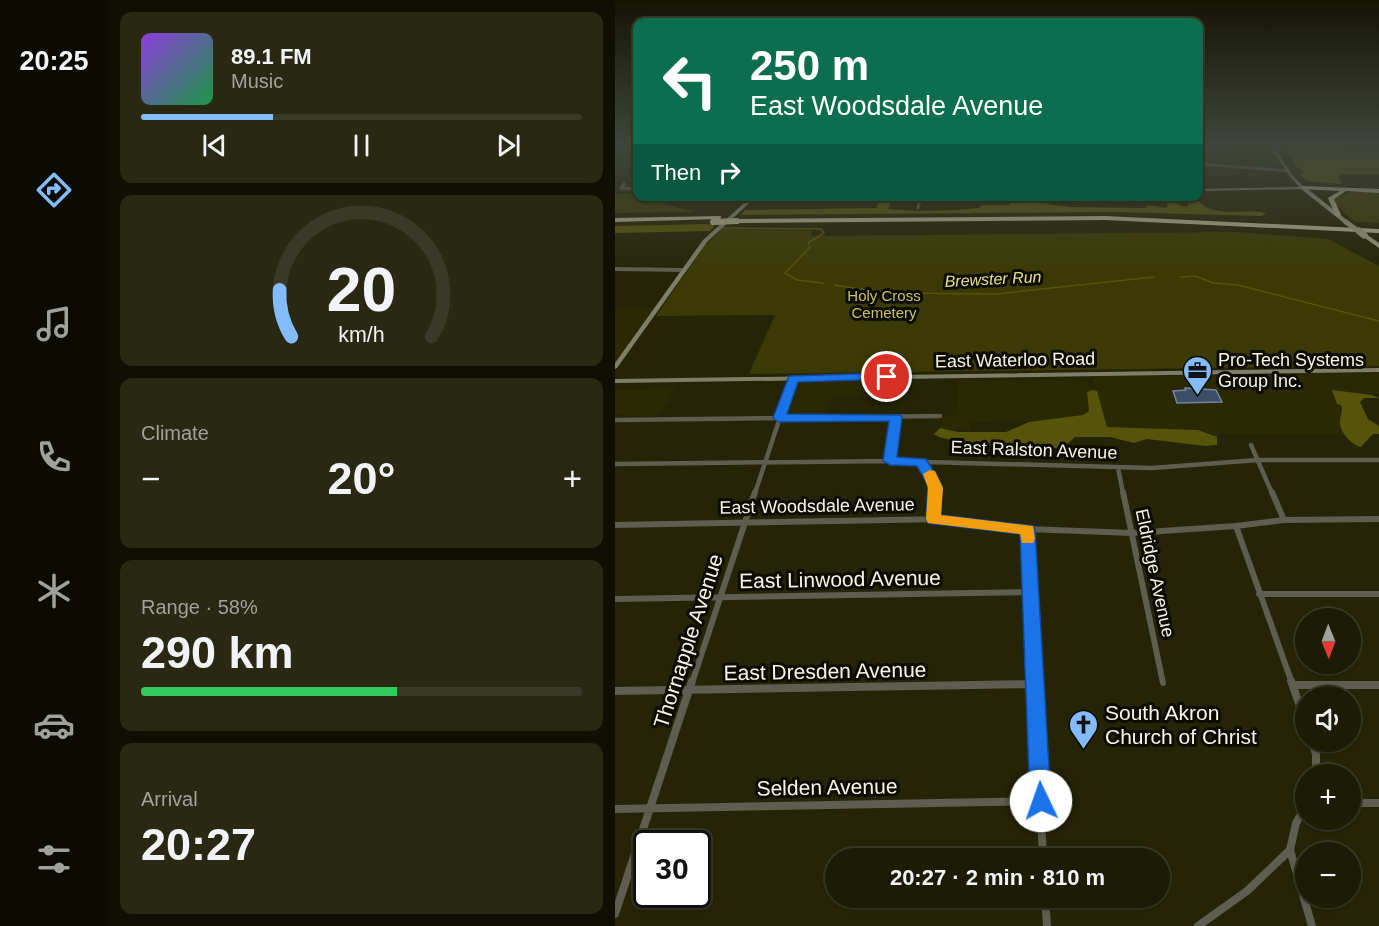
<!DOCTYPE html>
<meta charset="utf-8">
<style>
:root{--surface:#1c1b04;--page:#292813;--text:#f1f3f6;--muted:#a0a19a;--line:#3a3926;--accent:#84bcfb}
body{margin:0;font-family:Helvetica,sans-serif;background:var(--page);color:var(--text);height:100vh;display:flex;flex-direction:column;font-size:22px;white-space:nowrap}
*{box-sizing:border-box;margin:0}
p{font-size:20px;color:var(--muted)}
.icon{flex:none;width:33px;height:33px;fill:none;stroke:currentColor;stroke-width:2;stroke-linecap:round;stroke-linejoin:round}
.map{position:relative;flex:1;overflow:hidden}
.side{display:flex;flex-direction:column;gap:12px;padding:12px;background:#0f0f02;width:507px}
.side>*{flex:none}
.top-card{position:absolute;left:18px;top:18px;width:570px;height:183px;border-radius:12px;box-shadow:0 2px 4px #0004,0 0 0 2px var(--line);background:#0b6e4f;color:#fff;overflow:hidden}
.needle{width:39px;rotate:179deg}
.tools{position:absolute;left:680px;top:608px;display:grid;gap:12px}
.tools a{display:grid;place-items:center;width:66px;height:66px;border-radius:50%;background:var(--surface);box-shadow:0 2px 4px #0004,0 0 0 2px var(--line);font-size:30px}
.speed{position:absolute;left:18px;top:830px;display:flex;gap:12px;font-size:30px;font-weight:700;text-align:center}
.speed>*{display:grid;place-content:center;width:78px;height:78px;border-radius:50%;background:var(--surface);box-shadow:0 2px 4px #0004,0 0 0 2px var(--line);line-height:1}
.speed .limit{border:3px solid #111;border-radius:9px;background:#fff;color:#111}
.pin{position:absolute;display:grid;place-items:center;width:51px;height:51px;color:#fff;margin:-26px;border:3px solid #fff;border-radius:50%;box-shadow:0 2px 6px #0007}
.me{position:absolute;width:66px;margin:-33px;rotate:357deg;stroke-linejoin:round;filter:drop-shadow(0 0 4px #0008)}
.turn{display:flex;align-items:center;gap:21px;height:126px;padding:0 18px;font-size:27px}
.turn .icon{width:78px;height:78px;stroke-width:2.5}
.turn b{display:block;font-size:42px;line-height:51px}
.then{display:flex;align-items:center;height:57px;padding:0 18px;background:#0003;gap:12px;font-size:22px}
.big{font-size:45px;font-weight:800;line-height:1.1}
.side .widget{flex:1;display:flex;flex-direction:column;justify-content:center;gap:9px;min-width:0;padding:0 21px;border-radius:12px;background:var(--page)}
.side .dial{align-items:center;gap:0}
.dial svg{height:156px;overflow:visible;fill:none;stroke:var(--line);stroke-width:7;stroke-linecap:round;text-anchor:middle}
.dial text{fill:var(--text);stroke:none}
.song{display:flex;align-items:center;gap:18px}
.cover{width:72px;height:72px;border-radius:9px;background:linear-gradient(135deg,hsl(270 70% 55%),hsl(140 70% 35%))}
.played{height:6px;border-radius:3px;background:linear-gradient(90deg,var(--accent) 30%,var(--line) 30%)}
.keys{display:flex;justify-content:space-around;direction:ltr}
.heat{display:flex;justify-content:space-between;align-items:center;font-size:33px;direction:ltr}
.charge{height:9px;border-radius:4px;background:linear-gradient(90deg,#34c759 58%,var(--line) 0)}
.trip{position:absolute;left:210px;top:848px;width:345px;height:60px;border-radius:30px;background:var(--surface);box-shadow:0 2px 4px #0004,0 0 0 2px var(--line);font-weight:800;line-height:60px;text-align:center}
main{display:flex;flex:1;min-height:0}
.dock{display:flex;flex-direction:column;width:108px;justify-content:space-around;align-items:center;background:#0b0b02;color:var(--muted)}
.dock .icon{width:42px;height:42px}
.dock .on{color:var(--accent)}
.dock b{font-size:27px;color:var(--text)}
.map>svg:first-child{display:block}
.built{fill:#2b2903}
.green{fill:#3c3a04}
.forest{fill:#56540a}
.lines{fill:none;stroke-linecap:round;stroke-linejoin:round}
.stream{stroke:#57540a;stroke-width:1.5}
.river{fill:#57540a;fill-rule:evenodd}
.building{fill:#3a4e65;stroke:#70859f;stroke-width:1.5}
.street-far4{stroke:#5d5d50;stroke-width:3}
.street-far3{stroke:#5d5d50;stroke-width:4}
.street-far2{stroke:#5d5d50;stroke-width:4.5}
.street-far1{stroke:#5d5d50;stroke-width:6}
.street{stroke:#5d5d50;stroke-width:8}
.secondary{fill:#7e7e69;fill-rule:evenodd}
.primary{fill:#97977c;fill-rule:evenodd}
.highway{fill:#afae8d;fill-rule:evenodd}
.primary-bridge-far1{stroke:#97977c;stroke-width:5}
.primary-bridge{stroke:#97977c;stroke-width:7}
.highway-bridge{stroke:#afae8d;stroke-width:6}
.route{fill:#1a73e8;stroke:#114b97;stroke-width:1.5}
.slow{fill:#f59e0b}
.labels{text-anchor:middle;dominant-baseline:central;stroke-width:6;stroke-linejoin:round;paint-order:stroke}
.far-park-label{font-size:15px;fill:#c6c364;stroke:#0d0c03}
.far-water-label{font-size:16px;font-style:italic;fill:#e6e484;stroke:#0d0c03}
.street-label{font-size:18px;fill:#f6f6e4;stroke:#0d0c03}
.poi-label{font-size:18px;fill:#f6f6e4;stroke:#0d0c03;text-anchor:start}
.near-street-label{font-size:21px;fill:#f6f6e4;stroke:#0d0c03}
.near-poi-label{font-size:21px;fill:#f6f6e4;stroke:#0d0c03;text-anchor:start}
</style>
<main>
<nav class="dock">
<b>20:25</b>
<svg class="icon on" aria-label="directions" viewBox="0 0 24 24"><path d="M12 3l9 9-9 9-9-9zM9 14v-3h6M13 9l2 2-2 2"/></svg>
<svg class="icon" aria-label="music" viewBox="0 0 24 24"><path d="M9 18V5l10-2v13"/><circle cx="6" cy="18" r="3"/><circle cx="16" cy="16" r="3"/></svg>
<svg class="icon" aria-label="phone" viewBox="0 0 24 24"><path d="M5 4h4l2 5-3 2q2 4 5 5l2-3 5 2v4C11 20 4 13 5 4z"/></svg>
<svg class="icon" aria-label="climate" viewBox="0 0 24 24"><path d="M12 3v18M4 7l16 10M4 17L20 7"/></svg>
<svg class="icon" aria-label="car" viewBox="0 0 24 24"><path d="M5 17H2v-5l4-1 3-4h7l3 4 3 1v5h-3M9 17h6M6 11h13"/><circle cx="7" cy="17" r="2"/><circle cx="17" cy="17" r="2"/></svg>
<svg class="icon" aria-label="filters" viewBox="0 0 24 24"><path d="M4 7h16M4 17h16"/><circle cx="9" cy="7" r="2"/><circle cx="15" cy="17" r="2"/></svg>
</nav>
<section class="side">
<div class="widget">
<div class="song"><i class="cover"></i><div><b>89.1 FM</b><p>Music</p></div></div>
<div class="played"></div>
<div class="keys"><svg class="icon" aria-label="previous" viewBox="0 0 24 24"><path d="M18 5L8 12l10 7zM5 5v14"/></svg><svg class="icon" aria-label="pause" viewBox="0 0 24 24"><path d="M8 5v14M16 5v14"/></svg><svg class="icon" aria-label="next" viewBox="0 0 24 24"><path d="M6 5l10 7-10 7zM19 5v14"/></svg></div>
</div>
<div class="widget dial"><svg viewBox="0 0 100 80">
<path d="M14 69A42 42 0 1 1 86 69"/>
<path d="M14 69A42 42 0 0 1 8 45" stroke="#84bcfb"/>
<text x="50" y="56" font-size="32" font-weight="700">20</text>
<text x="50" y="72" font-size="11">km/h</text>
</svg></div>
<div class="widget"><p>Climate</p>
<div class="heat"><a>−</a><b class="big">20°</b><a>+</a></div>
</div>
<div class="widget"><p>Range · 58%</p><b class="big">290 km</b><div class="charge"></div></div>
<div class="widget"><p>Arrival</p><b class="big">20:27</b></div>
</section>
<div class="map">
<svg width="764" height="926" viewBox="0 0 764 926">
<rect width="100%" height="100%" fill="#252406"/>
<path class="built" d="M661,144H751L745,145L754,151L663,147Z
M584,145L654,151L664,169L584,163Z
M630,170L661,172L667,182L654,184L634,179Z
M0,307H40L0,363Z
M764,373V394H735L718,390L722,404H726L728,412L725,420L731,435L606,434L602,437L583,430L492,427L477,377Z
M460,380L473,381L479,416L444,420L355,422V429H326L327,417L341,416L343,381Z
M280,382L278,397H216L211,415H173L184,385L187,383Z
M61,388L46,413L39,416L0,415V390Z"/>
<path class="green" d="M736,192H764V223L739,222L719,202L718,198Z
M0,194H22V196L31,197V199L80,212L0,213Z
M107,229L196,231L197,236L622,232L713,239L764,266V366L134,374L160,315L41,316L90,245Z"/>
<path class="forest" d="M670,147L764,151V174H726L723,178L727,184L692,181L685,175L690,172L683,168Z
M266,196L277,197L273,209C303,212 334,211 364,208L367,205H394L395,202L392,196L427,197L432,204L455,207L530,208L533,205L550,208L553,206L551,200L571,207L574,204L566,197L580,196C593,220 628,208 651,213L647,216L500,212L126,215L130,210L262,208L263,197Z
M100,224L95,231L0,233V226Z
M478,390L482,391L492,427L583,430L602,437V445L590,446L532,439L519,443L495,437H460L449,447L423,450L400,446H360L324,437L319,434L325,428L343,432H391L414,422L468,415L474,411L472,392Z
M717,390L757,395L764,398H749L745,402L753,419L764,426V434H758L746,447C736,444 724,432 725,420C726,413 728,411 726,405L722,404Z"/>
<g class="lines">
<path class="stream" d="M107,228L206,229L209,233L193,243L195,247L170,273L182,280L208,283
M0,230L98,228
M566,277L580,276L598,283L623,285L764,321
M219,285L271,293L381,294L539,277"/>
<path class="river" d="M591,144H620L764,152V156L594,146Z"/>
</g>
<path class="building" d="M570,388L601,390L607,402L562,403L558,391L571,390Z"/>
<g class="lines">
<path class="street-far4" d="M584,164L673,171
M9,184L6,188L22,189
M232,196L258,202
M303,208L306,196"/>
<path class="street-far3" d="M0,269L69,270"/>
<path class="street-far2" d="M0,420L325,416
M636,445L657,493
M275,461L281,417
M307,462L320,485V493
M0,464L275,461L537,468L643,460H764
M503,468L508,493
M140,493L178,378"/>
<path class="street-far1" d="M508,492L548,683
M657,492L669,520
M318,519L320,492
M0,525L332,519L412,529L517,533L621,526L669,520L764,519
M621,526L677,683
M412,529L419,683
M644,594H764
M0,599L415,592
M77,683L140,492"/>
<path class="street" d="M419,681L428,858
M676,681L690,720
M678,685H764
M0,691L420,684
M697,741L701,754V774
M735,803H764
M690,808L681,823L675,850L697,926
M0,809L426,801
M430,897L432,926
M0,914L77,681
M583,926L632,891L675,850"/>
<path class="secondary" d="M653,144H657L678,176L689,187V189L584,191V189L684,187L676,178Z
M137,196H142L92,242L2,368L0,369V363L88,240Z
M764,368V372L0,383V379Z"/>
<path class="primary" d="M686,187H690L733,221V223H729L686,189Z
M747,234H751L764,243V248L747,236Z"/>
<path class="highway" d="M688,186L764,189V193L731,191L719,199L726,215L723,217L720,215L713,198L725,191L686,189L685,188Z
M106,216V218L104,219L0,222V218Z
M490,216L764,229V233L490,220L122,223L119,221L122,219Z"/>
<path class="primary-bridge-far1" d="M731,222L746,233"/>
<path class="primary-bridge" d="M744,231L749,235"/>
<path class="highway-bridge" d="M98,222L122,221"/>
</g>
<linearGradient id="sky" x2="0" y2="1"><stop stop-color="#141403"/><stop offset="0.53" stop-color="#40453b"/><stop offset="1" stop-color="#40453b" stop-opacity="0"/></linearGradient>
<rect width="764" height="273" fill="url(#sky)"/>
<path class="route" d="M272,373L278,377L276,379L183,382L172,414L285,415L287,417L282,457L311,459L327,485L326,515L418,526L420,529L436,801L433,808L426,811L418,808L415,801L405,534L313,523L311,519L313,485L302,466L275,465L268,461L274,421L164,422L158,418L174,376Z"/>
<path class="slow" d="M315,470L320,471L328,488L326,515L418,526L420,539L418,543H407L405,534L313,523L311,519L313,488L308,474Z"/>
<defs>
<symbol id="office-pin" viewBox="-11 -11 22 30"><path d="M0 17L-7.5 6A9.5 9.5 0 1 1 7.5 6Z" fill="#84bcfb" stroke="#0d0c03"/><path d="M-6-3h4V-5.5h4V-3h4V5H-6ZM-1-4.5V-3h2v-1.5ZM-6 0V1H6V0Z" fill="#111"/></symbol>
<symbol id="church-pin" viewBox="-11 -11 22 30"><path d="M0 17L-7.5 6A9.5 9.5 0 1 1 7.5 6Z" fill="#84bcfb" stroke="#0d0c03"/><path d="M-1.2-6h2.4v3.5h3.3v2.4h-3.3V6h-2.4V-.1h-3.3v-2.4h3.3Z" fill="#111"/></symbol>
</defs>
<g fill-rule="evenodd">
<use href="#office-pin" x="566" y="354" width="33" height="45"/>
<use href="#church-pin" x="452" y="708" width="33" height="45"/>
</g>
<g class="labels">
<g class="far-park-label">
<text x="269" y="295">Holy Cross<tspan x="269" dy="17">Cemetery</tspan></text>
</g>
<g class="far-water-label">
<text transform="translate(378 279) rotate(-3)">Brewster Run</text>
</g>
<g class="street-label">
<text transform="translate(400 360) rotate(-1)">East Waterloo Road</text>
<text transform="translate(419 450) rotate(2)">East Ralston Avenue</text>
<text transform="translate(202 506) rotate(-1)">East Woodsdale Avenue</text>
<text transform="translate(540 573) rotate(78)">Eldridge Avenue</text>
</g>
<g class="poi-label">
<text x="603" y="360">Pro-Tech Systems<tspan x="603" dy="21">Group Inc.</tspan></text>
</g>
<g class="near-street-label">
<text transform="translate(225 579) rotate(-1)">East Linwood Avenue</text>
<text transform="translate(73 641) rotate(-72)">Thornapple Avenue</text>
<text transform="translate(210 671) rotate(-1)">East Dresden Avenue</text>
<text transform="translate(212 787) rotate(-1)">Selden Avenue</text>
</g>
<g class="near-poi-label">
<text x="490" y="712">South Akron<tspan x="490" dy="24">Church of Christ</tspan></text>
</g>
</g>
</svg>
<div class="tools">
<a><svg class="needle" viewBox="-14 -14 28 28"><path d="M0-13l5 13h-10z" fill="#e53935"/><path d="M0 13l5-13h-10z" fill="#a0a19a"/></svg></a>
<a><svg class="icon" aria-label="sound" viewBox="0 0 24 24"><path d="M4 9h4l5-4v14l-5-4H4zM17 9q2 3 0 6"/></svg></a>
<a>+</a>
<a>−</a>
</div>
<div class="speed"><div class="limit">30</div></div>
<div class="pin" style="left:272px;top:377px;background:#d93025"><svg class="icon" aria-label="arrive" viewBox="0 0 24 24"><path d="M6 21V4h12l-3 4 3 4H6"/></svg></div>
<svg class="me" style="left:426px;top:801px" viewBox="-20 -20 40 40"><circle r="19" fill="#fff"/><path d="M0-13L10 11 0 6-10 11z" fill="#1a73e8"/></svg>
<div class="trip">20:27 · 2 min · 810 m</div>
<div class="top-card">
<div class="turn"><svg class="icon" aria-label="left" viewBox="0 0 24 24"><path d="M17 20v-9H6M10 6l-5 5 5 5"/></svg><div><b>250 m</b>East Woodsdale Avenue</div></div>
<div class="then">Then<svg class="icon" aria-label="right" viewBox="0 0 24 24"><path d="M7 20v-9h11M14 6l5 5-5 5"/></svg></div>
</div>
</div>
</main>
